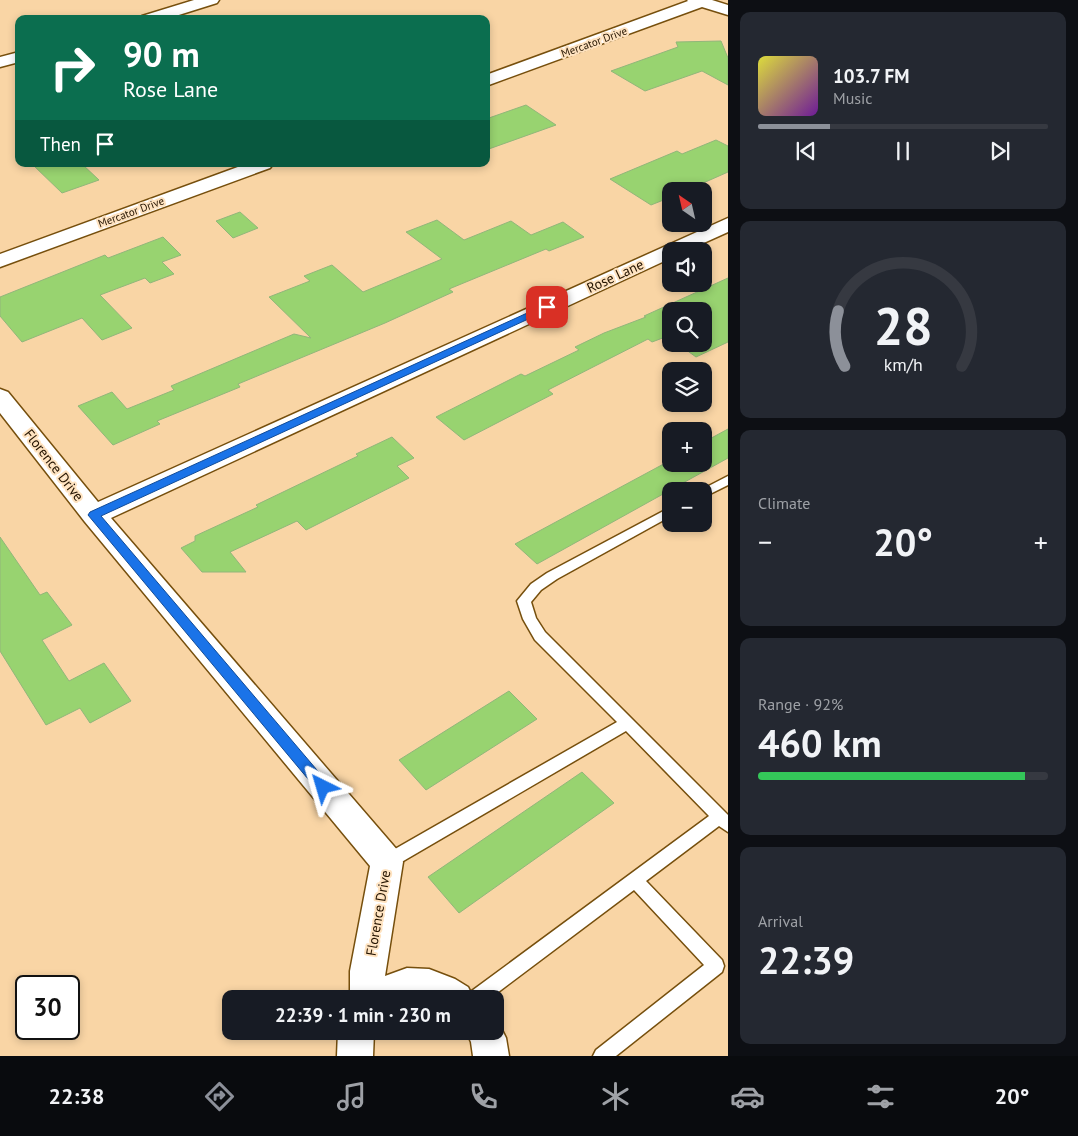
<!DOCTYPE html>
<meta charset="utf-8">
<style>
:root{--surface:#171b24;--page:#242831;--text:#f1f3f6;--muted:#9ea1a6;--line:#363941;--accent:#8c9099}
body{margin:0;font-family:"PT Sans",sans-serif;background:var(--page);color:var(--text);height:100vh;display:flex;flex-direction:column;font-size:19px;white-space:nowrap}
*{box-sizing:border-box;margin:0}
p{font-size:16px;color:var(--muted)}
.icon{flex:none;width:28px;height:28px;fill:none;stroke:currentColor;stroke-width:2;stroke-linecap:round;stroke-linejoin:round}
.map{position:relative;flex:1;overflow:hidden}
.panel{display:flex;flex-direction:column;gap:12px;padding:12px;background:#0d0f14;width:350px}
.panel>*{flex:none}
.banner{position:absolute;left:15px;top:15px;width:475px;height:152px;border-radius:10px;box-shadow:0 2px 8px #0003;background:#0b6e4f;color:#fff;overflow:hidden}
.needle{width:32px;rotate:326deg}
.tools{position:absolute;left:662px;top:182px;display:grid;gap:10px}
.tools a{display:grid;place-items:center;width:50px;height:50px;border-radius:10px;background:var(--surface);box-shadow:0 2px 8px #0003;font-size:25px}
.speed{position:absolute;left:15px;top:975px;display:flex;gap:10px;font-size:25px;font-weight:700;text-align:center}
.speed>*{display:grid;place-content:center;width:65px;height:65px;border-radius:50%;background:var(--surface);box-shadow:0 2px 8px #0003;line-height:1}
.speed .limit{border:2px solid #111;border-radius:8px;background:#fff;color:#111}
.pin{position:absolute;display:grid;place-items:center;width:42px;height:42px;color:#fff;margin:-21px;border-radius:10px;box-shadow:0 2px 8px #0006}
.me{position:absolute;width:55px;margin:-28px;rotate:320deg;stroke-linejoin:round;filter:drop-shadow(0 0 4px #0008)}
.turn{display:flex;align-items:center;gap:18px;height:105px;padding:0 25px;font-size:22px}
.turn .icon{width:65px;height:65px;stroke-width:2.5}
.turn b{display:block;font-size:35px;line-height:42px}
.then{display:flex;align-items:center;height:48px;padding:0 25px;background:#0003;gap:10px;font-size:19px}
.big{font-size:38px;font-weight:600;line-height:1.1}
.panel .tile{flex:1;display:flex;flex-direction:column;justify-content:center;gap:8px;min-width:0;padding:0 18px;border-radius:10px;background:var(--page)}
.panel .dial{align-items:center;gap:0}
.dial svg{height:130px;overflow:visible;fill:none;stroke:var(--line);stroke-width:7;stroke-linecap:round;text-anchor:middle}
.dial text{fill:var(--text);stroke:none}
.song{display:flex;align-items:center;gap:15px}
.cover{width:60px;height:60px;border-radius:8px;background:linear-gradient(135deg,hsl(60 70% 55%),hsl(280 70% 35%))}
.played{height:5px;border-radius:2px;background:linear-gradient(90deg,var(--accent) 25%,var(--line) 25%)}
.keys{display:flex;justify-content:space-around;direction:ltr}
.heat{display:flex;justify-content:space-between;align-items:center;font-size:28px;direction:ltr}
.charge{height:8px;border-radius:4px;background:linear-gradient(90deg,#34c759 92%,var(--line) 0)}
.trip{position:absolute;left:222px;top:990px;width:282px;height:50px;border-radius:10px;background:var(--surface);box-shadow:0 2px 8px #0003;font-weight:600;line-height:50px;text-align:center}
.menu{display:flex;height:80px;justify-content:space-around;align-items:center;background:#090b0e;color:var(--muted)}
.menu .icon{width:35px;height:35px}
.menu .selected{color:var(--accent)}
.menu b{font-size:22px;color:var(--text)}
main{display:flex;flex:1;min-height:0}
.map>svg:first-child{display:block}
.building{fill:#98d370;stroke:#91b67a}
.lines{fill:none;stroke-linecap:round;stroke-linejoin:round}
.lane-casing{stroke:#764f0d;stroke-width:3}
.street-casing{stroke:#764f0d;stroke-width:3}
.lane{fill:#fff;fill-rule:evenodd}
.street{fill:#fff;fill-rule:evenodd}
.route{fill:#1a73e8;stroke:#114b97}
.labels{text-anchor:middle;dominant-baseline:central;stroke-width:4;stroke-linejoin:round;paint-order:stroke}
.far-street-label{font-size:11px;fill:#251400;stroke:#ffe3c0}
.street-label{font-size:14px;fill:#251400;stroke:#ffe3c0}
</style>
<main>
<div class="map">
<svg width="728" height="1056" viewBox="0 0 728 1056">
<rect width="100%" height="100%" fill="#f9d5a5"/>
<path class="building" d="M721,41L728,58V85L702,71L645,91L611,71L678,47L676,42Z
M526,105L556,125L486,150V119Z
M716,140L728,146V172L685,191H671V197L651,205L610,179L677,151L682,154Z
M32,164H82L99,180L62,193Z
M240,212L258,228L233,238L216,221Z
M437,220L464,240L511,221L531,235L563,222L584,237L549,251L546,249L449,289L453,292L385,323L238,384L240,387L157,421L160,424L113,445L78,406L112,392L127,409L174,390L171,386L294,334L311,338L269,297L310,281L304,276L332,265L363,292L442,259L406,232Z
M163,237L181,255L162,262L174,274L150,283L145,278L100,295L132,328L102,340L82,318L22,342L0,316V297L105,255L108,258Z
M728,278V342L696,357L678,344H704V311H671V338L668,336L652,342L648,339L548,390L553,394L464,440L436,417L521,374L525,376L579,350L575,347L604,333L646,317L644,316Z
M728,429V458L537,564L515,544L671,460V464H704V442Z
M392,437L414,458L397,466L409,478L306,530L297,521L230,552L246,572H202L181,548L195,541V536L258,507L256,505L358,456L356,454Z
M0,537L40,595L47,592L72,625L42,640L69,681L104,663L131,701L90,723L80,708L46,725L0,651Z
M509,691L537,719L426,790L399,760Z
M582,772L614,803L459,913L428,877Z"/>
<g class="lines">
<defs>
<path id="lane" d="M728,476V485L704,497V491H699Z
M671,507V516L557,579L541,590L531,602L536,618L545,632L728,815V832L719,826L646,881L722,960L724,966L722,972L616,1056H593L596,1050L704,965L634,890L489,999H467L469,993L709,816L626,731L393,867L387,869L381,867L379,862L381,857L617,722L535,640L523,619L517,601L531,584L547,573Z"/>
<path id="street" d="M194,0H219L217,3L166,19H140L142,16Z
M687,0H712L728,5V15L702,7L486,86V75L688,1Z
M19,52V62L0,67V57Z
M246,164H273L270,168L0,267V254Z
M728,218V232L686,251H671V258L111,518L399,852L403,862L385,976L407,968L429,969L455,979L468,987L474,999H350V971L370,866L85,522L0,413V389L8,392L98,502Z
M496,1018L506,1038L509,1056H473L471,1042L466,1031H496Z
M338,1031H374L373,1056H337Z"/>
</defs>
<use href="#lane" class="lane-casing"/>
<use href="#street" class="street-casing"/>
<use href="#lane" class="lane"/>
<use href="#street" class="street"/>
</g>
<path class="route" d="M547,304L552,307L550,309L101,516L328,783L330,787L328,791L323,792L318,791L88,515L90,512Z"/>
<g class="labels">
<g class="far-street-label">
<text transform="translate(594 42) rotate(-20)">Mercator Drive</text>
<text transform="translate(131 212) rotate(-20)">Mercator Drive</text>
</g>
<g class="street-label">
<text transform="translate(615 276) rotate(-25)">Rose Lane</text>
<text transform="translate(54 465) rotate(52)">Florence Drive</text>
<text transform="translate(378 913) rotate(-80)">Florence Drive</text>
</g>
</g>
</svg>
<div class="tools">
<a><svg class="needle" viewBox="-14 -14 28 28"><path d="M0-13l5 13h-10z" fill="#e53935"/><path d="M0 13l5-13h-10z" fill="#9ea1a6"/></svg></a>
<a><svg class="icon" aria-label="sound" viewBox="0 0 24 24"><path d="M4 9h4l5-4v14l-5-4H4zM17 9q2 3 0 6"/></svg></a>
<a><svg class="icon" aria-label="search" viewBox="0 0 24 24"><circle cx="10" cy="10" r="6"/><path d="M15 15l6 6"/></svg></a>
<a><svg class="icon" aria-label="layers" viewBox="0 0 24 24"><path d="M12 4l9 5-9 5-9-5zM3 14l9 5 9-5"/></svg></a>
<a>+</a>
<a>−</a>
</div>
<div class="speed"><div class="limit">30</div></div>
<div class="pin" style="left:547px;top:307px;background:#d93025"><svg class="icon" aria-label="arrive" viewBox="0 0 24 24"><path d="M6 21V4h12l-3 4 3 4H6"/></svg></div>
<svg class="me" style="left:323px;top:787px" viewBox="-20 -20 40 40"><path d="M0-17L14 15 0 8-14 15z" fill="#1a73e8" stroke="#fff" stroke-width="4"/></svg>
<div class="trip">22:39 · 1 min · 230 m</div>
<div class="banner">
<div class="turn"><svg class="icon" aria-label="right" viewBox="0 0 24 24"><path d="M7 20v-9h11M14 6l5 5-5 5"/></svg><div><b>90 m</b>Rose Lane</div></div>
<div class="then">Then<svg class="icon" aria-label="arrive" viewBox="0 0 24 24"><path d="M6 21V4h12l-3 4 3 4H6"/></svg></div>
</div>
</div>
<section class="panel">
<div class="tile">
<div class="song"><i class="cover"></i><div><b>103.7 FM</b><p>Music</p></div></div>
<div class="played"></div>
<div class="keys"><svg class="icon" aria-label="previous" viewBox="0 0 24 24"><path d="M18 5L8 12l10 7zM5 5v14"/></svg><svg class="icon" aria-label="pause" viewBox="0 0 24 24"><path d="M8 5v14M16 5v14"/></svg><svg class="icon" aria-label="next" viewBox="0 0 24 24"><path d="M6 5l10 7-10 7zM19 5v14"/></svg></div>
</div>
<div class="tile dial"><svg viewBox="0 0 100 80">
<path d="M14 69A42 42 0 1 1 86 69"/>
<path d="M14 69A42 42 0 0 1 10 35" stroke="#8c9099"/>
<text x="50" y="56" font-size="32" font-weight="700">28</text>
<text x="50" y="72" font-size="11">km/h</text>
</svg></div>
<div class="tile"><p>Climate</p>
<div class="heat"><a>−</a><b class="big">20°</b><a>+</a></div>
</div>
<div class="tile"><p>Range · 92%</p><b class="big">460 km</b><div class="charge"></div></div>
<div class="tile"><p>Arrival</p><b class="big">22:39</b></div>
</section>
</main>
<nav class="menu">
<b>22:38</b>
<svg class="icon selected" aria-label="directions" viewBox="0 0 24 24"><path d="M12 3l9 9-9 9-9-9zM9 14v-3h6M13 9l2 2-2 2"/></svg>
<svg class="icon" aria-label="music" viewBox="0 0 24 24"><path d="M9 18V5l10-2v13"/><circle cx="6" cy="18" r="3"/><circle cx="16" cy="16" r="3"/></svg>
<svg class="icon" aria-label="phone" viewBox="0 0 24 24"><path d="M5 4h4l2 5-3 2q2 4 5 5l2-3 5 2v4C11 20 4 13 5 4z"/></svg>
<svg class="icon" aria-label="climate" viewBox="0 0 24 24"><path d="M12 3v18M4 7l16 10M4 17L20 7"/></svg>
<svg class="icon" aria-label="car" viewBox="0 0 24 24"><path d="M5 17H2v-5l4-1 3-4h7l3 4 3 1v5h-3M9 17h6M6 11h13"/><circle cx="7" cy="17" r="2"/><circle cx="17" cy="17" r="2"/></svg>
<svg class="icon" aria-label="filters" viewBox="0 0 24 24"><path d="M4 7h16M4 17h16"/><circle cx="9" cy="7" r="2"/><circle cx="15" cy="17" r="2"/></svg>
<b>20°</b>
</nav>
